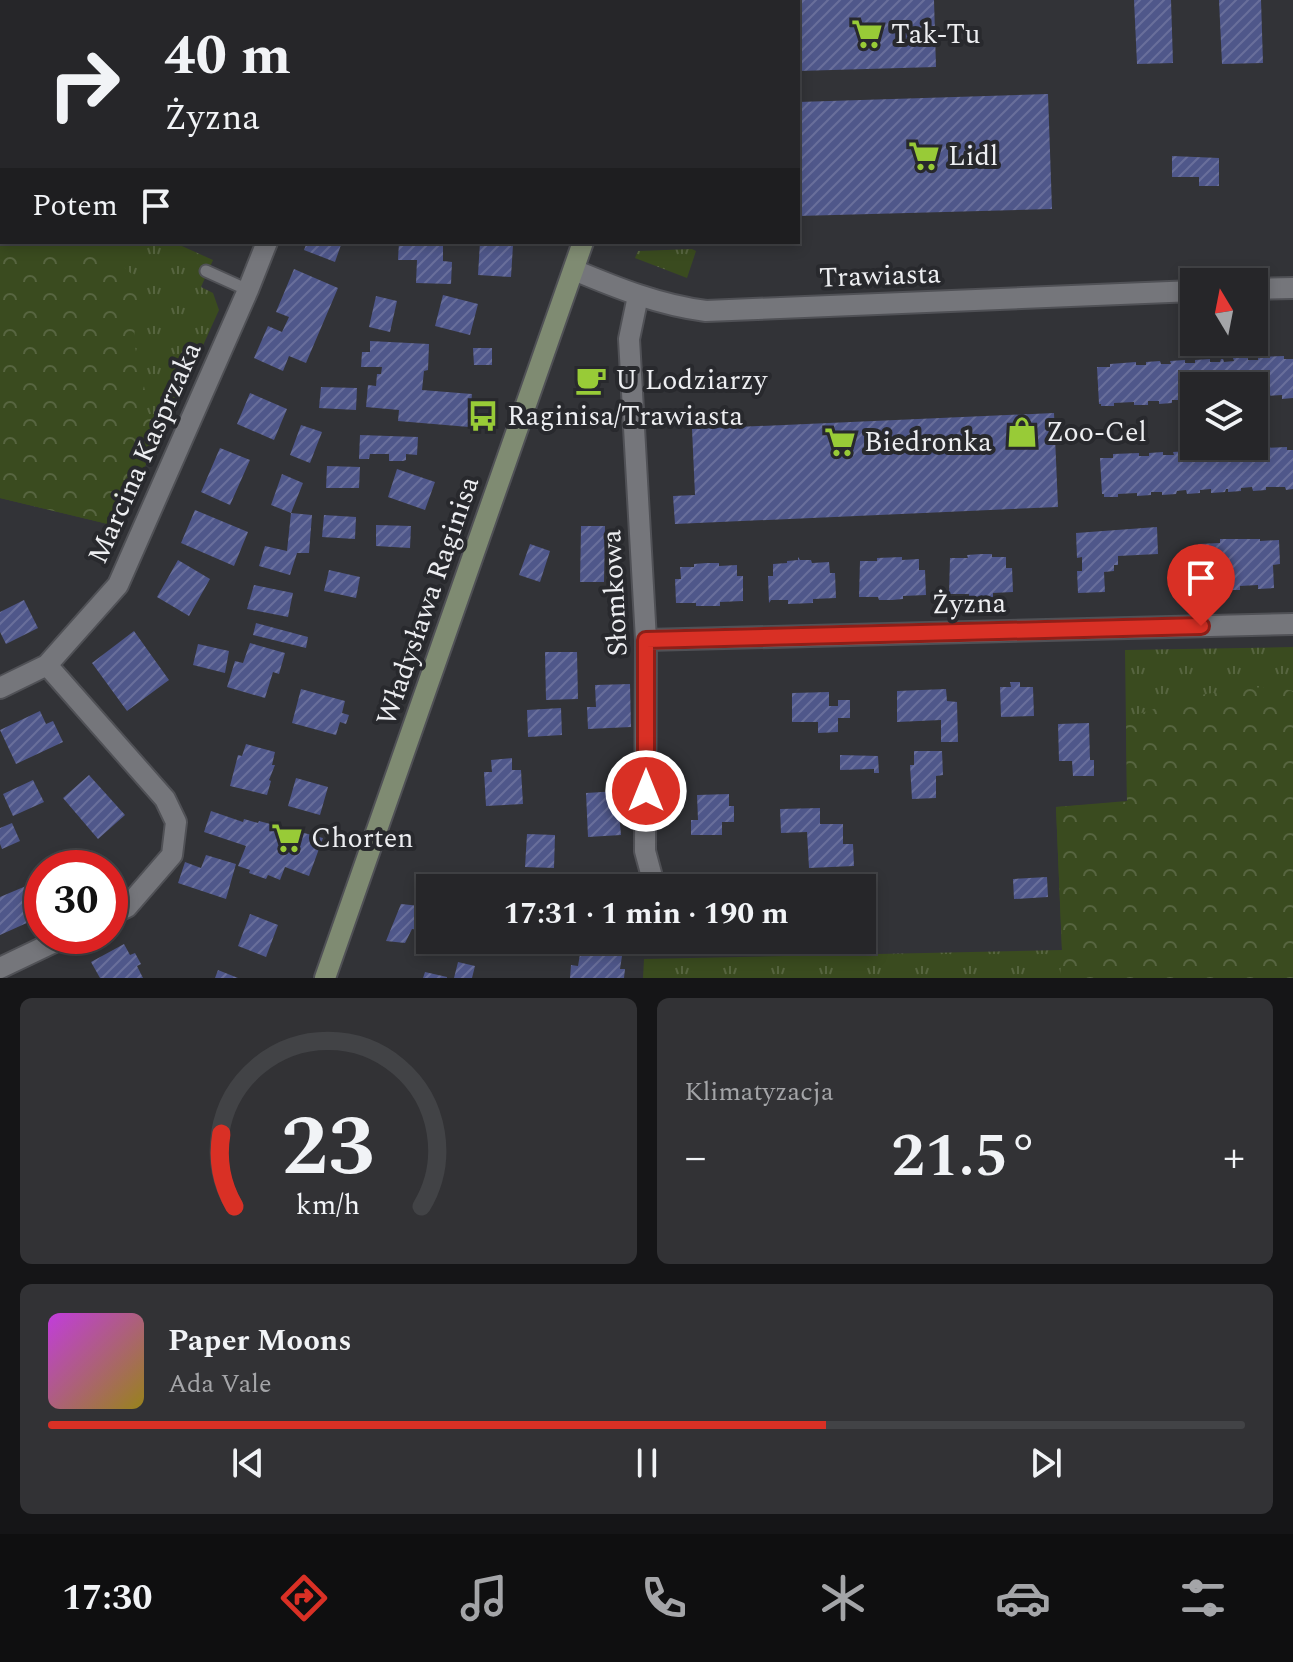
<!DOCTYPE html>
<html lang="pl">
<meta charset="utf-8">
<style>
:root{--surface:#262629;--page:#323235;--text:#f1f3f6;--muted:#a4a5a8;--line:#424346;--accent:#d93025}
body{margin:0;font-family:Spectral,serif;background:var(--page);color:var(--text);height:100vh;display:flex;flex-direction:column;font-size:30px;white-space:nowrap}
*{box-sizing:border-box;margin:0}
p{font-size:26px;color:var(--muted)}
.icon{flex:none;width:44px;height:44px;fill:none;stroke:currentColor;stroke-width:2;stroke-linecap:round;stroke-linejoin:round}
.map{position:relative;height:978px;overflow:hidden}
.panel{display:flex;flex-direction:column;gap:20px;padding:20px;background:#151517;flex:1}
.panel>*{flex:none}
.guide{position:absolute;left:0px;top:0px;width:800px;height:244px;box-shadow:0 4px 12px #0003,0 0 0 2px var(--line);background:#262629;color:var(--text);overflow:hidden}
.needle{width:52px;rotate:350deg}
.controls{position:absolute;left:1180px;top:268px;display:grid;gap:16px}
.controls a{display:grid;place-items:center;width:88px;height:88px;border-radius:0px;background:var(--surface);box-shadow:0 4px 12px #0003,0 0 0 2px var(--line);font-size:40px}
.speed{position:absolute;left:24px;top:850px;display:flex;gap:16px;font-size:40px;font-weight:700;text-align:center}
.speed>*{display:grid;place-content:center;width:104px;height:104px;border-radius:50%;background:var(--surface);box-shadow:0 4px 12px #0003,0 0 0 2px var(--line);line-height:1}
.speed .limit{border:12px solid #d22;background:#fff;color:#111}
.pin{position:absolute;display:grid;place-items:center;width:68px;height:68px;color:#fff;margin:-82px -34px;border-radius:50% 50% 50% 0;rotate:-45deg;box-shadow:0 0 8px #0007}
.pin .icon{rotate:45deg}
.me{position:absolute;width:88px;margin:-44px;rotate:0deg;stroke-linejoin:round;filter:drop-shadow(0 0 6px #0008)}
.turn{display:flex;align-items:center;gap:28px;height:168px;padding:0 32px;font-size:36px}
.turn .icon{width:104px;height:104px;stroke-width:2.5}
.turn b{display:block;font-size:56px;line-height:68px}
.then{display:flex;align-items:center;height:76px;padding:0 32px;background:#0003;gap:16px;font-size:30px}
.big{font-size:60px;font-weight:700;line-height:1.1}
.panel .tile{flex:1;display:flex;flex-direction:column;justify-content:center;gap:12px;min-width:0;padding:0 28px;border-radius:12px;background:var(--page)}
.panel .dial{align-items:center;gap:0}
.dial svg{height:208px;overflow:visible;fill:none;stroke:var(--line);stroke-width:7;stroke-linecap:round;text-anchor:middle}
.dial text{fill:var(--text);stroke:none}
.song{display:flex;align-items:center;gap:24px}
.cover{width:96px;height:96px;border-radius:12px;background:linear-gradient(135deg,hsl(290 70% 55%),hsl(50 70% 35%))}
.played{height:8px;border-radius:4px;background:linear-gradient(90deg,var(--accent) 65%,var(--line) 65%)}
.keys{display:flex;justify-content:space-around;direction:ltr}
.heat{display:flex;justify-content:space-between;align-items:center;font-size:44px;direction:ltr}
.panel .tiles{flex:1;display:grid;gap:20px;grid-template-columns:1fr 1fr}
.tile:last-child{grid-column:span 2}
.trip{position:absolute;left:416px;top:874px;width:460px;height:80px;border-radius:0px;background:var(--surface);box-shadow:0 4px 12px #0003,0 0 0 2px var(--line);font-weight:700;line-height:80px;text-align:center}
.dock{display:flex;height:128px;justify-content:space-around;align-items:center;background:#0f0f10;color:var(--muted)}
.dock .icon{width:56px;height:56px}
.dock .current{color:var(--accent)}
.dock b{font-size:36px;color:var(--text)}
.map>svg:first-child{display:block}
.grass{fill:url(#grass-tufts)}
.forest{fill:url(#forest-crowns)}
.building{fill:url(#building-hatch)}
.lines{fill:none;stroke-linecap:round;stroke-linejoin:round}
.lane-casing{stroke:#505156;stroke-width:15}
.street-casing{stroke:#505156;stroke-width:24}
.secondary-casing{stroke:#505156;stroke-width:24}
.lane{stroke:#75767b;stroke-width:11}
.street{stroke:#75767b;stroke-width:20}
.secondary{stroke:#7f8b72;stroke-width:20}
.route-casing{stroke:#8d1f18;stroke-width:20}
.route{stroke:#d93025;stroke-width:14}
.labels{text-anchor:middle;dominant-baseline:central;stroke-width:8;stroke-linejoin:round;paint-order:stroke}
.poi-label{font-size:28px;fill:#edeef1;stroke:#28292d;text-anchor:start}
.street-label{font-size:28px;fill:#edeef1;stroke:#28292d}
</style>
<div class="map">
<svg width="1293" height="978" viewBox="0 0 1293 978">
<defs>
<pattern id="grass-tufts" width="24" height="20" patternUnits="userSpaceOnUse" patternTransform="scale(2)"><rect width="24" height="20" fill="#3a4b1f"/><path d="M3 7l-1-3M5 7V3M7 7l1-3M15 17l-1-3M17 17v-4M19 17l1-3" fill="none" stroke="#576540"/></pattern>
<pattern id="forest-crowns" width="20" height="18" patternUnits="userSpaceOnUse" patternTransform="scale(2)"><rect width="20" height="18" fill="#3a4b1f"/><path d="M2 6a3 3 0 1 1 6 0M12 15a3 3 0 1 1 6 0" fill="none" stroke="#576540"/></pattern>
<pattern id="building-hatch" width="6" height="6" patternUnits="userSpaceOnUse" patternTransform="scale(2)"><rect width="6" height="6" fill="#4f578a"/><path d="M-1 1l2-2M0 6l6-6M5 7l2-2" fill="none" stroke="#696f9b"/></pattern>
</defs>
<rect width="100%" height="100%" fill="#323337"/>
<path class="grass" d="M0,0H212L211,2H2V242H173L213,260L201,287L213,293L219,310L163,434L112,525L0,498Z
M692,249L696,251L687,278L635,258L638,251Z
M1293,647V978H643L644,959L1062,950L1056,807L1127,801L1125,650Z"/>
<path class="forest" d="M0,0H213V2H2V242H115L113,249L123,266L138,280L145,296L135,324L134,343L146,395L147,411L163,434L112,525L0,498Z
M1249,687L1284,689L1293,691V978H1060L1062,950L1056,807L1127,802L1126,718L1194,696Z"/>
<path class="building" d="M798,0H934L936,67L798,71Z
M1134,0H1171L1173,63L1137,64Z
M1219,0H1261L1263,63L1222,64Z
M1048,94L1052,209L798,216V102Z
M1172,156L1219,158V186H1199V177H1172Z
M307,242H342L335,262L304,250Z
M399,242H443V261L452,262L451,284L416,283L417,260H398Z
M480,242L513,245L511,277L478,275Z
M294,269L338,288L306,363L289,356L283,371L254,358L268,326L282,332L289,317L276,312Z
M443,295L478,304L470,335L435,326Z
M376,296L397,301L390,332L369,327Z
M370,341L429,344L428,370L424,371L422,390L472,394L469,427L398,421L399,410L366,407L368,385L376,386L377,374H381L382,367H361L362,352H370Z
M473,348H492V365H474Z
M1284,356V359H1293V398L1282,399V395L1263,396V400H1254V386H1194V402L1184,403V400H1172V403L1159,404V401H1148V405H1134V402L1114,403V406H1101V404H1099L1097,367H1110V364L1136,362V365H1146V362L1160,361L1161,364H1171L1170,361L1185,360V363H1195V360L1210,359V362H1220L1221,359H1223L1224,362L1234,361L1233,358H1248V360H1258V357Z
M583,376H599V384H583Z
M321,387L357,388L356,410L319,408Z
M250,393L287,409L274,440L237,424Z
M1054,413L1058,507L675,524L673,496L695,495L692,429Z
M301,425L322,432L310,463L290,455Z
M360,435L418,437L417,455L406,454V460L403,461H389V454H370L369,459H359Z
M1287,447V450H1293V489L1286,490L1285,487H1266V490L1253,491L1252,487L1241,488V491L1228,492V489H1226L1225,492L1211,493V489L1200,490V493L1187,494L1186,490L1177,491L1176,494L1162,495V492H1151V495L1137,496V493L1118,494V497H1104V494H1102L1100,458H1113V454L1139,453V456H1149V453L1163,452V455H1174L1173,452L1188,451V455L1198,454V451L1212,450L1213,453H1223V449H1226V453L1237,452L1236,449L1249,448H1251V452L1261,451V448Z
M220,448L250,460L230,505L201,492Z
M327,466L360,467L359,488H326Z
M397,469L435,482L425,510L388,497Z
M282,474L303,483L291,513L312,515L309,553H297L290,575L259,566L265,546L287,551L291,513L271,505Z
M195,510L248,532L234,566L181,543Z
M324,515L356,517L355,539L322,537Z
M376,525L411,526L410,548L376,546Z
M581,526H605L604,582H580Z
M1157,527L1158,554L1118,556V565H1114V571L1104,572L1105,592L1078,593L1077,571H1082V557L1077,558L1076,533Z
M1220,539H1260V541L1279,540L1280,564L1273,565L1274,588L1258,589V585L1240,586V590H1221V586L1201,587L1198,544L1220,543Z
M530,544L550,551L540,582L519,575Z
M981,554H992V557H1006V568H1012L1013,592L993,593V597H982L969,598V594H949L950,558H968L967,555Z
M798,557L800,560H811L812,563L829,562L830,573H835L836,598L813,599V603L788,604V600H771L769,603L768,576H773V564L787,563V561L798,560Z
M902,557V560L919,559V570H925L926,595L903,596V599L892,600H879L878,597H859L860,561H877V558Z
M178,560L210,579L189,616L157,597Z
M706,563H719V566L737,565V576H743V601L720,602V606H696V603H676L675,579H681L680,567H694V564Z
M329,570L360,577L356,598L324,591Z
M254,585L293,593L288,617L247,609Z
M24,600L38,628L6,644L0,632V612Z
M256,623L308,637L306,648L253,635Z
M134,631L169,680L127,711L92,663Z
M250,643L285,653L279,674L273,672L265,698L227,687L235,661L243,663Z
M198,644L229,651L225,673L193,665Z
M545,652H577L578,699L546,700Z
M1010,682H1020V687H1033L1034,716L1001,717L1000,687H1011Z
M630,684L631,727L588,729L587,707H596L595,685Z
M301,689L345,701L342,713L349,715L346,724L340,722L336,735L292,723Z
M946,689L947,701L957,702L958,742H941V720L897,722V691Z
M829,692V706H838V700H850V718H838V732L818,733V722H792V693Z
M561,708L562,735L528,737L527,710Z
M40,711L46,724L53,721L63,742L16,764L0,730Z
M1089,723L1090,760H1094V776H1073L1072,761H1059L1058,724Z
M246,744L275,752L272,765H275L269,780L271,781L267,795L230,786L238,755L242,756Z
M914,751H942L943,775L936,776V798L912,799L910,765H914Z
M840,755L878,756L879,773H874V769L840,770Z
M512,758V770H521L523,804L486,806L484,772H492L491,760Z
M89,775L125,815L98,839L63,798Z
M296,778L328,787L320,815L288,806Z
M33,780L44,802L13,816L3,794Z
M634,790L636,812L619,813L621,835L588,837L586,793Z
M729,794V806H734V822H722V835H691V820H698L697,795Z
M820,808V824H843V844H853L854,866L809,868L807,832L781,833L780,809Z
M211,811L243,822L244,819L258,823L259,821L323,838L309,876L285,867L280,880L268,875L266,879L249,873L250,870L238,866L246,846L204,832Z
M12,823L20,841L2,849L0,844V828Z
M527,834L555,835L554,868L525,867Z
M69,855L73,863L93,855L99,868H41Z
M206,855L236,864L226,899L178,883L185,862L201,868Z
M1047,877L1048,897L1014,899L1013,879Z
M518,879L551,884L550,888H517Z
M26,886L40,917L0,935V897Z
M401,904L430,907V931L412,929L405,943L386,941Z
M250,914L278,925L266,957L238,946Z
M584,940H618L616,956H622L620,969H625L624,978H570L571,965L578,966L580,954H583Z
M124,944L130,955L135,953L141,964L137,966L143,978H100L91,962Z
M458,962L475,966L472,978H454Z
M218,970L238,978H215Z
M425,972L447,977V978H423Z"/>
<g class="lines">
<defs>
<path id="lane" d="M206,271L248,290"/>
<path id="street" d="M422,0L423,2
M574,270C617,288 659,305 706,311L1194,291
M1254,289L1293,288
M638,296L629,339L646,640L645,851L655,888
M646,640L1293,624
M47,665L165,799L176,822L172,855L127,907L110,915
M0,688L47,665L118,585L248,290L267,242
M0,968L67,936"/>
<path id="secondary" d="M663,2L664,0
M325,978L583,242"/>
</defs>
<use href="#lane" class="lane-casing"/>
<use href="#street" class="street-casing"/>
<use href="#secondary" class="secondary-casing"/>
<use href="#lane" class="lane"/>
<use href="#street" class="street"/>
<use href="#secondary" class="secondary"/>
</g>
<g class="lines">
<defs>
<path id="route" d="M646,791V640L1201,626"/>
</defs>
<use href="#route" class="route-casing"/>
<use href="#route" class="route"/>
</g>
<defs>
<symbol id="supermarket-bare" viewBox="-9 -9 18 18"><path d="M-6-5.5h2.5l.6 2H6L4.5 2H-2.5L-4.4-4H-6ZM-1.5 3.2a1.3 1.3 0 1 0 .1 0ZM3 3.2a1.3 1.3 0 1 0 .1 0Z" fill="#98cb37" stroke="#28292d" stroke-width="2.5" paint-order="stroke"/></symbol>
<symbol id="cafe-bare" viewBox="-9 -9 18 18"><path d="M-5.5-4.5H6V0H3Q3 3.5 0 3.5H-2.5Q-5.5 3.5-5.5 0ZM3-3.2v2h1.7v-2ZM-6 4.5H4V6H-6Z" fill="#98cb37" stroke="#28292d" stroke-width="2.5" paint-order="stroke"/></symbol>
<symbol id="bus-bare" viewBox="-9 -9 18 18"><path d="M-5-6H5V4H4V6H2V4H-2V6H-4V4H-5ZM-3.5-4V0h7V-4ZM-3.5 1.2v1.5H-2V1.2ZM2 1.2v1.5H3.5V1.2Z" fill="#98cb37" stroke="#28292d" stroke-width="2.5" paint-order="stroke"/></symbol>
<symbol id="shop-bare" viewBox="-9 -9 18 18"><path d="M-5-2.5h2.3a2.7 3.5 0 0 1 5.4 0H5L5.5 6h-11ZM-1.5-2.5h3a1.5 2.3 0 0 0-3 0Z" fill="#98cb37" stroke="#28292d" stroke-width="2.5" paint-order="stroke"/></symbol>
</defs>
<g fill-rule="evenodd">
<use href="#supermarket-bare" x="845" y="12" width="44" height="44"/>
<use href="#supermarket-bare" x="902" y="134" width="44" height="44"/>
<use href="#cafe-bare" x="569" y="358" width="44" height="44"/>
<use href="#bus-bare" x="461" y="394" width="44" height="44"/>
<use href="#shop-bare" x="1000" y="410" width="44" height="44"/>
<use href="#supermarket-bare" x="818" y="420" width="44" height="44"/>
<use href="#supermarket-bare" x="265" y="816" width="44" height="44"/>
</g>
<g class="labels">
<g class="poi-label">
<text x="891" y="34">Tak-Tu</text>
<text x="948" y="156">Lidl</text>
<text x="615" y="380">U Lodziarzy</text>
<text x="507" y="416">Raginisa/Trawiasta</text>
<text x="1046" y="432">Zoo-Cel</text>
<text x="864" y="442">Biedronka</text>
<text x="311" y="838">Chorten</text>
</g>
<g class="street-label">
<text transform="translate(880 276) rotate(-2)">Trawiasta</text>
<text transform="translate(145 453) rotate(-66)">Marcina Kasprzaka</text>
<text transform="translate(615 593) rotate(-93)">Słomkowa</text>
<text transform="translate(428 601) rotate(-71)">Władysława Raginisa</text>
<text transform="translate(969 604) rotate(-1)">Żyzna</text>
</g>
</g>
</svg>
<div class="controls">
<a><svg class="needle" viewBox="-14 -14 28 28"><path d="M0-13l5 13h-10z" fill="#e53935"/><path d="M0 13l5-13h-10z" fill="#a4a5a8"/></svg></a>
<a><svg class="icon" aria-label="layers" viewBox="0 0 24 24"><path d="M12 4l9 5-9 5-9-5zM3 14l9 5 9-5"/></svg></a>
</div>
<div class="speed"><div class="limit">30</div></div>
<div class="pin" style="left:1201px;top:626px;background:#d93025"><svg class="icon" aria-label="arrive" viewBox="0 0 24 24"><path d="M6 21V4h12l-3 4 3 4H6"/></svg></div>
<svg class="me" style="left:646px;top:791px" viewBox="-20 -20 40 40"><circle r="17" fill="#d93025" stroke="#fff" stroke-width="3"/><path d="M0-11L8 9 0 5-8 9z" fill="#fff"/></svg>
<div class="trip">17:31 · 1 min · 190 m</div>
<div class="guide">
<div class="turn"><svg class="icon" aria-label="right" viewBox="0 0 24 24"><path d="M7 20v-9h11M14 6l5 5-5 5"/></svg><div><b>40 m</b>Żyzna</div></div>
<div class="then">Potem<svg class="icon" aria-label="arrive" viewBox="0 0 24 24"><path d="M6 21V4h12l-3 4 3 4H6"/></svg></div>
</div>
</div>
<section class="panel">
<div class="tiles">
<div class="tile dial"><svg viewBox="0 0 100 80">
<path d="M14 69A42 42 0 1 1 86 69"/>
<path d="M14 69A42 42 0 0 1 9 41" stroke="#d93025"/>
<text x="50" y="56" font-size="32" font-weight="700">23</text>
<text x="50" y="72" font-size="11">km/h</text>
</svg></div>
<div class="tile"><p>Klimatyzacja</p>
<div class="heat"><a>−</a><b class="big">21.5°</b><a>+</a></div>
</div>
<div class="tile">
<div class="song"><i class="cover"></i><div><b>Paper Moons</b><p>Ada Vale</p></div></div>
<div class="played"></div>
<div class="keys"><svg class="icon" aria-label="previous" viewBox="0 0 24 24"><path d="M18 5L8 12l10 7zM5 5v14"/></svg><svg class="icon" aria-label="pause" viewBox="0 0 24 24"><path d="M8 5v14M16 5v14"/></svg><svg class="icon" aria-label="next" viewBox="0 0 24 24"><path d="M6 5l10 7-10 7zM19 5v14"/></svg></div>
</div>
</div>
</section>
<nav class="dock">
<b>17:30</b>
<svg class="icon current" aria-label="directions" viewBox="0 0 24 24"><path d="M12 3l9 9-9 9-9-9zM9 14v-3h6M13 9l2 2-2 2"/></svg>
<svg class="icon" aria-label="music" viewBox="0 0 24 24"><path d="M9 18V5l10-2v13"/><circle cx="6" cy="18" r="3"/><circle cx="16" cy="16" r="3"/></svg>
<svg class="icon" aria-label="phone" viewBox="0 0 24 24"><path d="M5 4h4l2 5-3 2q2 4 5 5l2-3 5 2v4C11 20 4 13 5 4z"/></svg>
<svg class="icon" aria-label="climate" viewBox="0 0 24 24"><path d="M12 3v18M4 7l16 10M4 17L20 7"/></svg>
<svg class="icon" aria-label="car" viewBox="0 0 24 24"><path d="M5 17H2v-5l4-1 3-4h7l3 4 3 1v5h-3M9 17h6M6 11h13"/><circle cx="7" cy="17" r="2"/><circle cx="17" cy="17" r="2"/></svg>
<svg class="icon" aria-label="filters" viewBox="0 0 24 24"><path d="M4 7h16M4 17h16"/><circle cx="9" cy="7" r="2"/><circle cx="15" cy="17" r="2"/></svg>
</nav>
